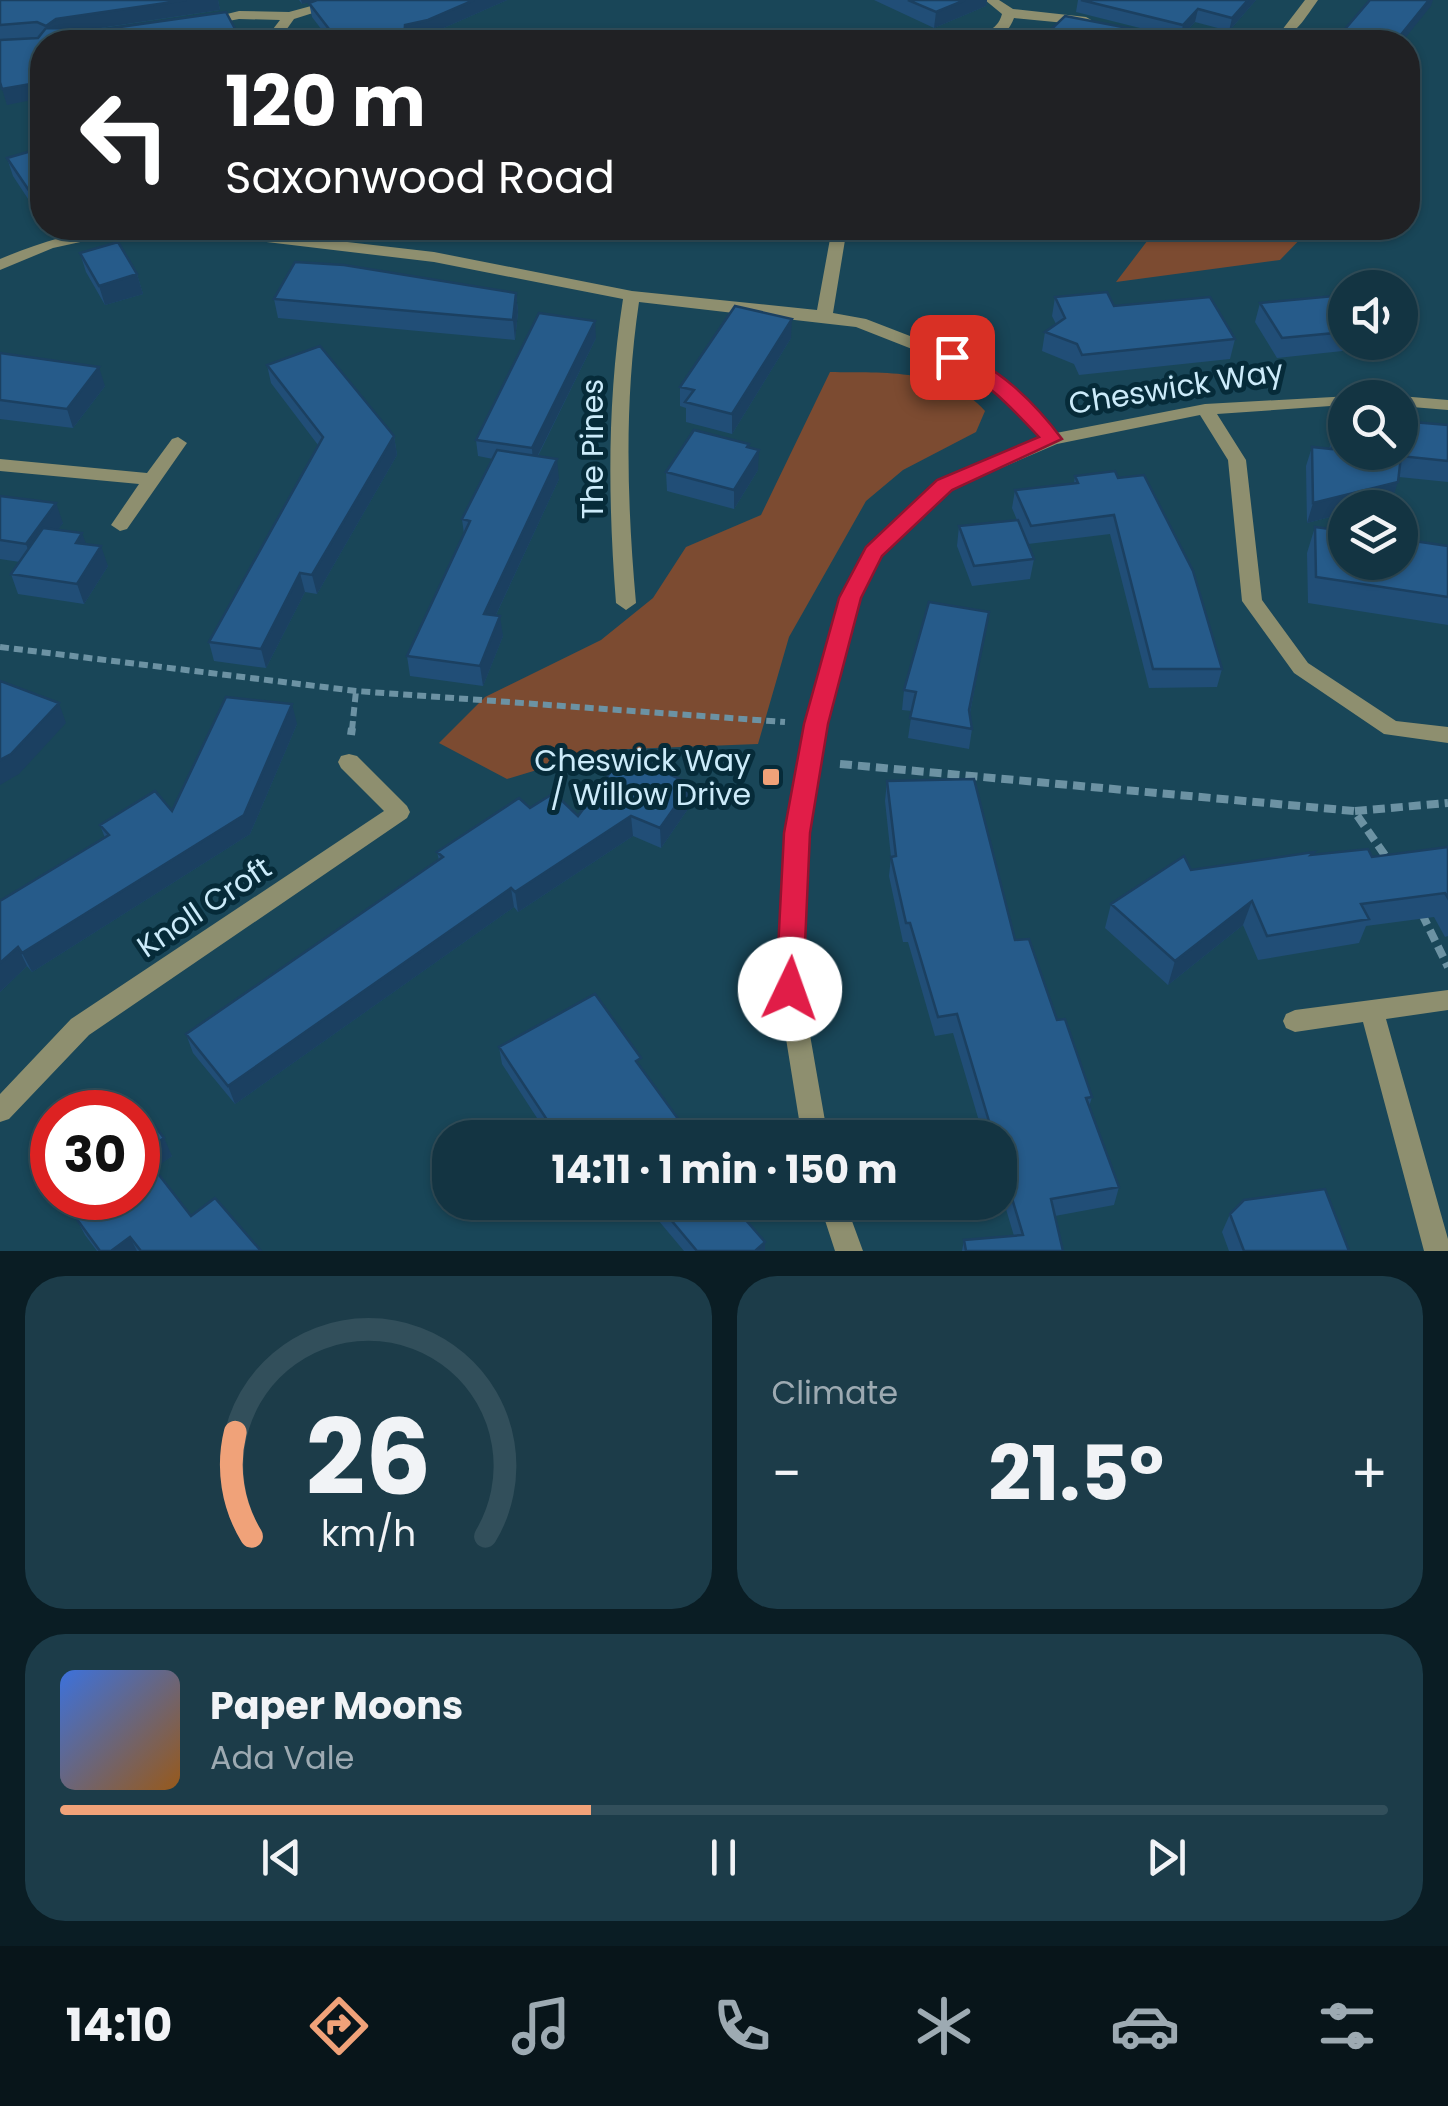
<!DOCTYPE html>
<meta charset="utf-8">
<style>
:root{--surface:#133442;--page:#1c3c49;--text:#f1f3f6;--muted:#9daab2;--line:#324f5b;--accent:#f0a279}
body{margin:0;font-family:Poppins,sans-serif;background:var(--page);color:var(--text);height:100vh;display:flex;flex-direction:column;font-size:38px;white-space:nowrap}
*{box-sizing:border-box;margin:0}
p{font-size:32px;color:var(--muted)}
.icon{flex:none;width:55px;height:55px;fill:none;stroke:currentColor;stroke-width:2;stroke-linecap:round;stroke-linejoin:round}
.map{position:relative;height:1251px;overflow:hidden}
.panel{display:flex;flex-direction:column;gap:25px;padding:25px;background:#0a1d24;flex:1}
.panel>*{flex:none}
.hud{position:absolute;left:30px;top:30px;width:1390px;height:210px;border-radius:40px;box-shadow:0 2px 8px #0004,0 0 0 2px var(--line);background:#202124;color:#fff;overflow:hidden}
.tools{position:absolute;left:1328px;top:270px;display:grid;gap:20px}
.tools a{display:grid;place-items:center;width:90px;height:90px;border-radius:50%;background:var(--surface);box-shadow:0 2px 8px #0004,0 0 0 2px var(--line);font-size:50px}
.speed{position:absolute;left:30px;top:1090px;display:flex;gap:20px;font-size:50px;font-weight:700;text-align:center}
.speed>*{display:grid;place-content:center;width:130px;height:130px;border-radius:50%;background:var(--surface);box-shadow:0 2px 8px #0004,0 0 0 2px var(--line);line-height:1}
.speed .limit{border:15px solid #d22;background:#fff;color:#111}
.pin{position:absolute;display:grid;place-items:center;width:85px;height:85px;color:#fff;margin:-42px;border-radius:20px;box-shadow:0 5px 15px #0006}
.me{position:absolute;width:110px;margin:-55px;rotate:3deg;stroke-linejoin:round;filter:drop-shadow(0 0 8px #0008)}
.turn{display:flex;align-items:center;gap:35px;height:210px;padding:0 30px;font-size:45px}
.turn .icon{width:130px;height:130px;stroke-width:2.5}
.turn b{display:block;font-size:70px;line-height:85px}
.big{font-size:75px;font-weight:700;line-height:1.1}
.panel .widget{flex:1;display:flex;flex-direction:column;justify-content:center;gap:15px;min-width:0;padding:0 35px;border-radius:40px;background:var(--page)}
.panel .dial{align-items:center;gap:0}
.dial svg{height:260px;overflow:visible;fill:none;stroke:var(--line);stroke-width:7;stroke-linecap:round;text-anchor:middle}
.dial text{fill:var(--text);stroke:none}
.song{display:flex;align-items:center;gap:30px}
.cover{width:120px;height:120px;border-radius:15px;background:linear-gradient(135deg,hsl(220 70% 55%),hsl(30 70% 35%))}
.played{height:10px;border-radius:5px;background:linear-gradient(90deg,var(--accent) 40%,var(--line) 40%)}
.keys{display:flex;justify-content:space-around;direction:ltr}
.heat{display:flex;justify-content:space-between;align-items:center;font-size:55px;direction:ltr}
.panel .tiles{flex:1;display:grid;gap:25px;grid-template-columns:1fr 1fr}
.widget:last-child{grid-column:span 2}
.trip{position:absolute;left:432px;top:1120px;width:585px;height:100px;border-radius:40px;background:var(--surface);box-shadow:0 2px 8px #0004,0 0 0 2px var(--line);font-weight:700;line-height:100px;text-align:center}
.tab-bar{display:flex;height:160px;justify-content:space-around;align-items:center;background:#08151a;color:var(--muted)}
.tab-bar .icon{width:70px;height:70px}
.tab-bar .current{color:var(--accent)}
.tab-bar b{font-size:45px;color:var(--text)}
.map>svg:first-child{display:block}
.green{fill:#7c4b31}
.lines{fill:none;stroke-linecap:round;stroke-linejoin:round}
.path-far1{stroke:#6c92a3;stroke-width:6;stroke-dasharray:9 5;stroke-linecap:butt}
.path{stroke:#6c92a3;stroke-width:8;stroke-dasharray:12 6;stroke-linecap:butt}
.street{fill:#8e8f6f;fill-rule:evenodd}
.wall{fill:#214e77}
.shaded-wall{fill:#1b4061}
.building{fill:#265b8a;stroke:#1b4061;stroke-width:2.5}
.route{fill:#e11d48;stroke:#92132f;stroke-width:2.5}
.poi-dot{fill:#f0a279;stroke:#062b39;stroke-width:4}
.labels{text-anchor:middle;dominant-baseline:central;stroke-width:10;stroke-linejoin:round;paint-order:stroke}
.street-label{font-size:30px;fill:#ccebfa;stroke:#062b39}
.poi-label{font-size:30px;fill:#ccebfa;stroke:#062b39;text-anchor:end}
</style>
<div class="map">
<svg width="1448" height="1251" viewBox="0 0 1448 1251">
<rect width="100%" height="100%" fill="#194658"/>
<path class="green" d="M1157,228H1311L1280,260L1116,282Z
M830,372C883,373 948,368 985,411L976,432L903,470L866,501L789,637L758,744L603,750L507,779L439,743L485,697L601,640L653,598L686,547L761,515Z"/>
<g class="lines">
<path class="path-far1" d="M0,647L356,691L785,722
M352,730L356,691"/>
<path class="path" d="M351,735L352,728
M840,764L1354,811L1389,861
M1355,811L1448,803
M1422,914L1448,967"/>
<path class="street" d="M333,0H354L294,19L284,33L286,42H274L270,33L280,20L239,19L202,26L195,22L239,11L289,12Z
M985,0H999L1013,9L1086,17L1093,21L1086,25L1014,18C1006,39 992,42 971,42C981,31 997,33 1002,14Z
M1305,0H1318C1298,28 1293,42 1256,42L1282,30Z
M117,228H226L434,252L632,291L817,310L832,228H847L833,313L866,319L980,363L1015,390L1056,433L1205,404L1351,396L1345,398V405L1217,414L1246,460L1262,600L1308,663L1396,721L1448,727V743L1384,734L1294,673L1242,601L1228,460L1200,415L1057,444L952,489L881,556L860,598L827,725L808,833L802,989L828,1138H802L778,989L786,833L805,725L840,598L866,547L938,481L1040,437L1003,398L968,371L856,327L639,302C624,403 627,502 636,603L626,610L616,603C608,501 607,401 623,299L434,262L225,237L145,235L94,239L53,248L0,270V259C38,243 76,231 117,228Z
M1400,396L1448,400V410L1400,406V398H1394Z
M178,437L187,443L127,529L120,531L111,525L139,484L0,471V459L147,473L172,439Z
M349,754L357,756L407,806L410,812L407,818L89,1035L9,1119L0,1122V1094L71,1019L384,811L341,768L338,762L341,756Z
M1448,990V1010L1386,1019L1448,1239V1251H1424L1363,1022L1295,1032L1286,1028L1283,1021L1286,1014L1295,1010Z
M819,1202H845L863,1251H835Z"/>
</g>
<path class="wall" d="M0,0H218L220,10L96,29L7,105L0,40Z
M299,0H507L430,34L407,39V42H331L312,17L309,3L314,1L302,4Z
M874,0H987L986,6L934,28Z
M1078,0H1256L1229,31L1195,22L1180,38L1076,12Z
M42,148V209L36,211L13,176L7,158Z
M1080,228H1128L1102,235Z
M80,253L137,274L143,294L105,305L86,272Z
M516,293L518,312L515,340L278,318L274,299Z
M1055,297L1114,306L1235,339L1230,359L1079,375L1074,364L1042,351L1045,332L1056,324L1052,316Z
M1260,303L1345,312V342H1354L1352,350L1277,358L1255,322Z
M596,338L538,456L559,479L496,615L503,636L483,686L410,676L407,656L464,534L462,519L493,459L478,456L476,440Z
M791,338L732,434L686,422V408L680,406V387Z
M0,353L105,386L73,428L0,419Z
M267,365L394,436L397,455L317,594L305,592L266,668L214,661L209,642L318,445L271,383Z
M1448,425V482L1399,477L1391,502L1368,508H1345V513L1307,523L1306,466L1312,447L1329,449L1332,440L1400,452Z
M758,470L734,509L667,491L666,472Z
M1115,471L1222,669L1217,687L1149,688L1110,534L1028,544L1034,559L1030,579L972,586L957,546L959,526L1017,520L1012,508L1015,490L1074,483L1075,476Z
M0,496L63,523L58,529L86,544L108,566L84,604L18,594L11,574L20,562L0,559Z
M1315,527L1448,546V625L1308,603L1307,553Z
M989,612L970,713L972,729L969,749L908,738L912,711L902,710L904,690Z
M297,724L250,834L32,972L27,966L0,992V901L105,838L100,825L172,811Z
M887,781L1015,940L1057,1020L1092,1097L1089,1107L1119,1187L1114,1205L1055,1216L1063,1251H962L964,1240L1014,1236L1000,1189V1138H984L953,1033L935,1036L908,942H903L889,876L891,857L885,801Z
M691,784L692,803L661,848L633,836L518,912L514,907L235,1104L193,1053L186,1034L439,860L437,852L530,808L578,816Z
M1448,847V936L1445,937L1434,917L1366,926L1359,943L1258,960L1243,925L1168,985L1105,928L1111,904L1191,870L1314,852L1313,855L1372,857Z
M499,1047L642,1069L692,1138H550L502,1064Z
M138,1112L172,1156L154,1168L191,1216L261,1251H97L85,1235L76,1218L88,1209L79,1198H138Z
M592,1202H628L603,1218Z
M643,1202H730L765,1251H684Z
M1230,1214L1349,1251H1229L1222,1232Z"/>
<path class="shaded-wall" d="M186,0H218L220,10L60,34L50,41L46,26L56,19Z
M301,0H319L302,4Z
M474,0H507L430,34L407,39V42H404L405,25Z
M965,0H987L986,6L934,28L936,12Z
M1248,0H1256L1229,31L1232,18Z
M1429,0H1433L1431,6L1402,42H1395Z
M1198,9L1195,22L1180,38L1183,25Z
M42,82V98L7,105L2,89Z
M42,188V209L36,211L30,192Z
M1103,228H1128L1102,235Z
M137,274L143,294L105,305L99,286Z
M516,293L518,312L515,340L513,320Z
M792,319L791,338L732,434V414Z
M595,321L596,338L533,465L532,448Z
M99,367L105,386L73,428L67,409Z
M394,436L397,455L317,594L312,575Z
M759,450L758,470L734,509V490Z
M557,459L559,479L487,634L484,614Z
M1398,482L1391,502L1368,508H1345V513L1307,523L1313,503Z
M56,503L63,523L33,563L26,544Z
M82,533L89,552L76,543Z
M101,546L108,566L84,604L77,584Z
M300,573L305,592L266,668L261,649Z
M989,612L986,632L966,730L969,710Z
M500,616L503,636L483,686L480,666Z
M59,703L66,723L19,774L0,785V760Z
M292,704L297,724L250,834L32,972L22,953Z
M691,784L692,803L661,848L660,828Z
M631,816L633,836L518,912L515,892Z
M511,888L514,907L235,1104L228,1086Z
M1252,901L1243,925L1168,985L1175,961Z
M18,947L27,966L0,992V963Z
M164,1138L172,1156L151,1171L142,1153Z
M601,1202H628L603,1218Z
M130,1237L137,1251H111Z
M765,1242V1251H755Z"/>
<path class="building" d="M0,0H186L56,19L46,26L37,22L0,25Z
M317,0H474L428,20L405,25L404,42H339L309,3Z
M908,0H965L936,12Z
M1081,0H1248L1232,18L1198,9L1183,25Z
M1370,0H1429L1395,42H1334Z
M226,12L242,42H42V82L2,89L0,82V40L38,38L46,28L106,29Z
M1065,16L1175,37L1169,42H1038Z
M42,148V188L30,192L7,158Z
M118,242L137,274L99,286L80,253Z
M295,262L344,265L516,293L513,320L274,299Z
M1107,292L1114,306L1210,297L1235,339L1082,355L1077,344L1045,332L1065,318L1055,297Z
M1334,296L1345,312V332L1282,338L1260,303Z
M735,306L792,319L732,414L685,402L694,390L680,387Z
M539,313L595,321L532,448L476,440Z
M320,346L394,436L312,575L300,573L261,649L209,642L323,437L267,365Z
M0,353L99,367L67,409L0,400Z
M1400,421L1448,425V461L1401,456L1398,482L1313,503L1312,447L1332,449V440L1345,441V452H1400Z
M694,430L749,444L747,447L759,450L734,490L666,472Z
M497,450L557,459L484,614L500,616L480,666L407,656L470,521L462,519Z
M1115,471L1118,478L1144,475L1193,571L1222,669H1153L1114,515L1031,526L1015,490L1078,483L1075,476Z
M0,496L56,503L26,544L0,540Z
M1018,520L1034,559L974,566L959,526Z
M1315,527L1345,531V562H1400V539L1448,546V597L1316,577Z
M43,528L82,533L76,543L101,546L77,584L11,574Z
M929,602L989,612L969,710L972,729L910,718L916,692L904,690Z
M0,681L59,703L11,754L0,760Z
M226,697L292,704L244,815L22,953L18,947L0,963V901L109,835L100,825L155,791L172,811Z
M624,754L691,784L660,828L631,816L515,892L511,888L228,1086L186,1034L443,857L437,852L519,798L530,808L554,793L578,816Z
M974,779L1015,940L1029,939L1057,1020L1065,1019L1092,1097L1086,1098L1119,1187L1051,1199L1063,1251H966L964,1240L1023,1235L1000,1158V1138H994L957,1014L938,1017L910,923H906L891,857L896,856L887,781Z
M1448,847V898L1445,893L1361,904L1369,919L1267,936L1252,901L1175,961L1111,904L1184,856L1191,870L1314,852L1311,855L1368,849L1372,857Z
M595,994L641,1058L636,1061L692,1138H559L499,1047Z
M135,1101L164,1138L142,1153L191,1216L215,1198L261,1251H141L130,1237L111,1251H100L76,1218L90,1207L83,1198H138V1112H119Z
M1325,1189L1349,1251H1244L1230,1214L1244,1200Z
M656,1202H730L765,1242L755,1251H697Z"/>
<path class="route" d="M952,351C996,363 1036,404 1062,439L952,490L882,556L861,598L828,724L810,833L803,989L799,997H780L776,989L784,833L804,724L839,598L866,547L937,480L1039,437C1011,407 984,378 946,361V353Z"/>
<rect class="poi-dot" x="761" y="767" width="20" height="20" rx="5"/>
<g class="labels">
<g class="street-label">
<text transform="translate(1176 387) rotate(-9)">Cheswick Way</text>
<text transform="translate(592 449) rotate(-90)">The Pines</text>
<text transform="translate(204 907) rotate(-34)">Knoll Croft</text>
</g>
<g class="poi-label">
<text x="751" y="760">Cheswick Way<tspan x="751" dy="34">/ Willow Drive</tspan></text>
</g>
</g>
</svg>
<div class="tools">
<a><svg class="icon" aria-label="sound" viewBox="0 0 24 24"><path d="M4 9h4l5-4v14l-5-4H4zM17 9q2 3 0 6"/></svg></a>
<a><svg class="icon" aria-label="search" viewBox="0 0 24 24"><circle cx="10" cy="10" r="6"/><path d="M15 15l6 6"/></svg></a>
<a><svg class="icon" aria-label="layers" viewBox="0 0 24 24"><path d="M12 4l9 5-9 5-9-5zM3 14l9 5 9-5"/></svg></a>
</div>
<div class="speed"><div class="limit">30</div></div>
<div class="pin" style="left:952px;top:357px;background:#d93025"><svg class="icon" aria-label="arrive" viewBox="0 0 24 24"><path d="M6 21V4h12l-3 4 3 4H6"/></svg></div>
<svg class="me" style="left:790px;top:989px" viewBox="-20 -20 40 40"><circle r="19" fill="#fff"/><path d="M0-13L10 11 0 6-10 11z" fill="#e11d48"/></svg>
<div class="trip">14:11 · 1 min · 150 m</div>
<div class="hud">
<div class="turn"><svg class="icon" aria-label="left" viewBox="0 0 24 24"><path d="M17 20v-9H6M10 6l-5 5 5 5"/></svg><div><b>120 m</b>Saxonwood Road</div></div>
</div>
</div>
<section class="panel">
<div class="tiles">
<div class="widget dial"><svg viewBox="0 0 100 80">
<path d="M14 69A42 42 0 1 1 86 69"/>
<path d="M14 69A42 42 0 0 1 9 37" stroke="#f0a279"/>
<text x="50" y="56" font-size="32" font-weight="700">26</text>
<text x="50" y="72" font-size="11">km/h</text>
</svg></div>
<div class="widget"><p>Climate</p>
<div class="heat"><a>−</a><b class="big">21.5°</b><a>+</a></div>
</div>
<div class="widget">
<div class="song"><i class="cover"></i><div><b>Paper Moons</b><p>Ada Vale</p></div></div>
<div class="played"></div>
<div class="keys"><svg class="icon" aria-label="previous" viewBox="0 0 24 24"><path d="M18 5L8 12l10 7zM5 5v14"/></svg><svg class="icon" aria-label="pause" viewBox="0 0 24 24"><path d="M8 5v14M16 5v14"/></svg><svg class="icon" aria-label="next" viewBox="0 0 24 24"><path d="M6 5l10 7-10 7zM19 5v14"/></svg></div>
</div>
</div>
</section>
<nav class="tab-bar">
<b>14:10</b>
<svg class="icon current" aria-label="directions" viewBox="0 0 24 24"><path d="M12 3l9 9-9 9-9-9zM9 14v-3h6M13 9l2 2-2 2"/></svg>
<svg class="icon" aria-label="music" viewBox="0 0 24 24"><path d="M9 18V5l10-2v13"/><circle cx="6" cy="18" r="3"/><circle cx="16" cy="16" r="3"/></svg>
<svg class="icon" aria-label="phone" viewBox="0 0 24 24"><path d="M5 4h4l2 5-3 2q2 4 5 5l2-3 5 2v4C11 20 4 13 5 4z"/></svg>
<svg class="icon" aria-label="climate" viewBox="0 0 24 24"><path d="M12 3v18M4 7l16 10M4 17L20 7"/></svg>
<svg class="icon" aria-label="car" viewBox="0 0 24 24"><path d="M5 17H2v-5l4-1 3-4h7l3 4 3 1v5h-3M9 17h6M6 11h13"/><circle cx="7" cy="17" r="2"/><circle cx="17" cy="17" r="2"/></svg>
<svg class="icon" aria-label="filters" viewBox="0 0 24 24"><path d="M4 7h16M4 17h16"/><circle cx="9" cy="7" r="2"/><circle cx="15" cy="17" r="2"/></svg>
</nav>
